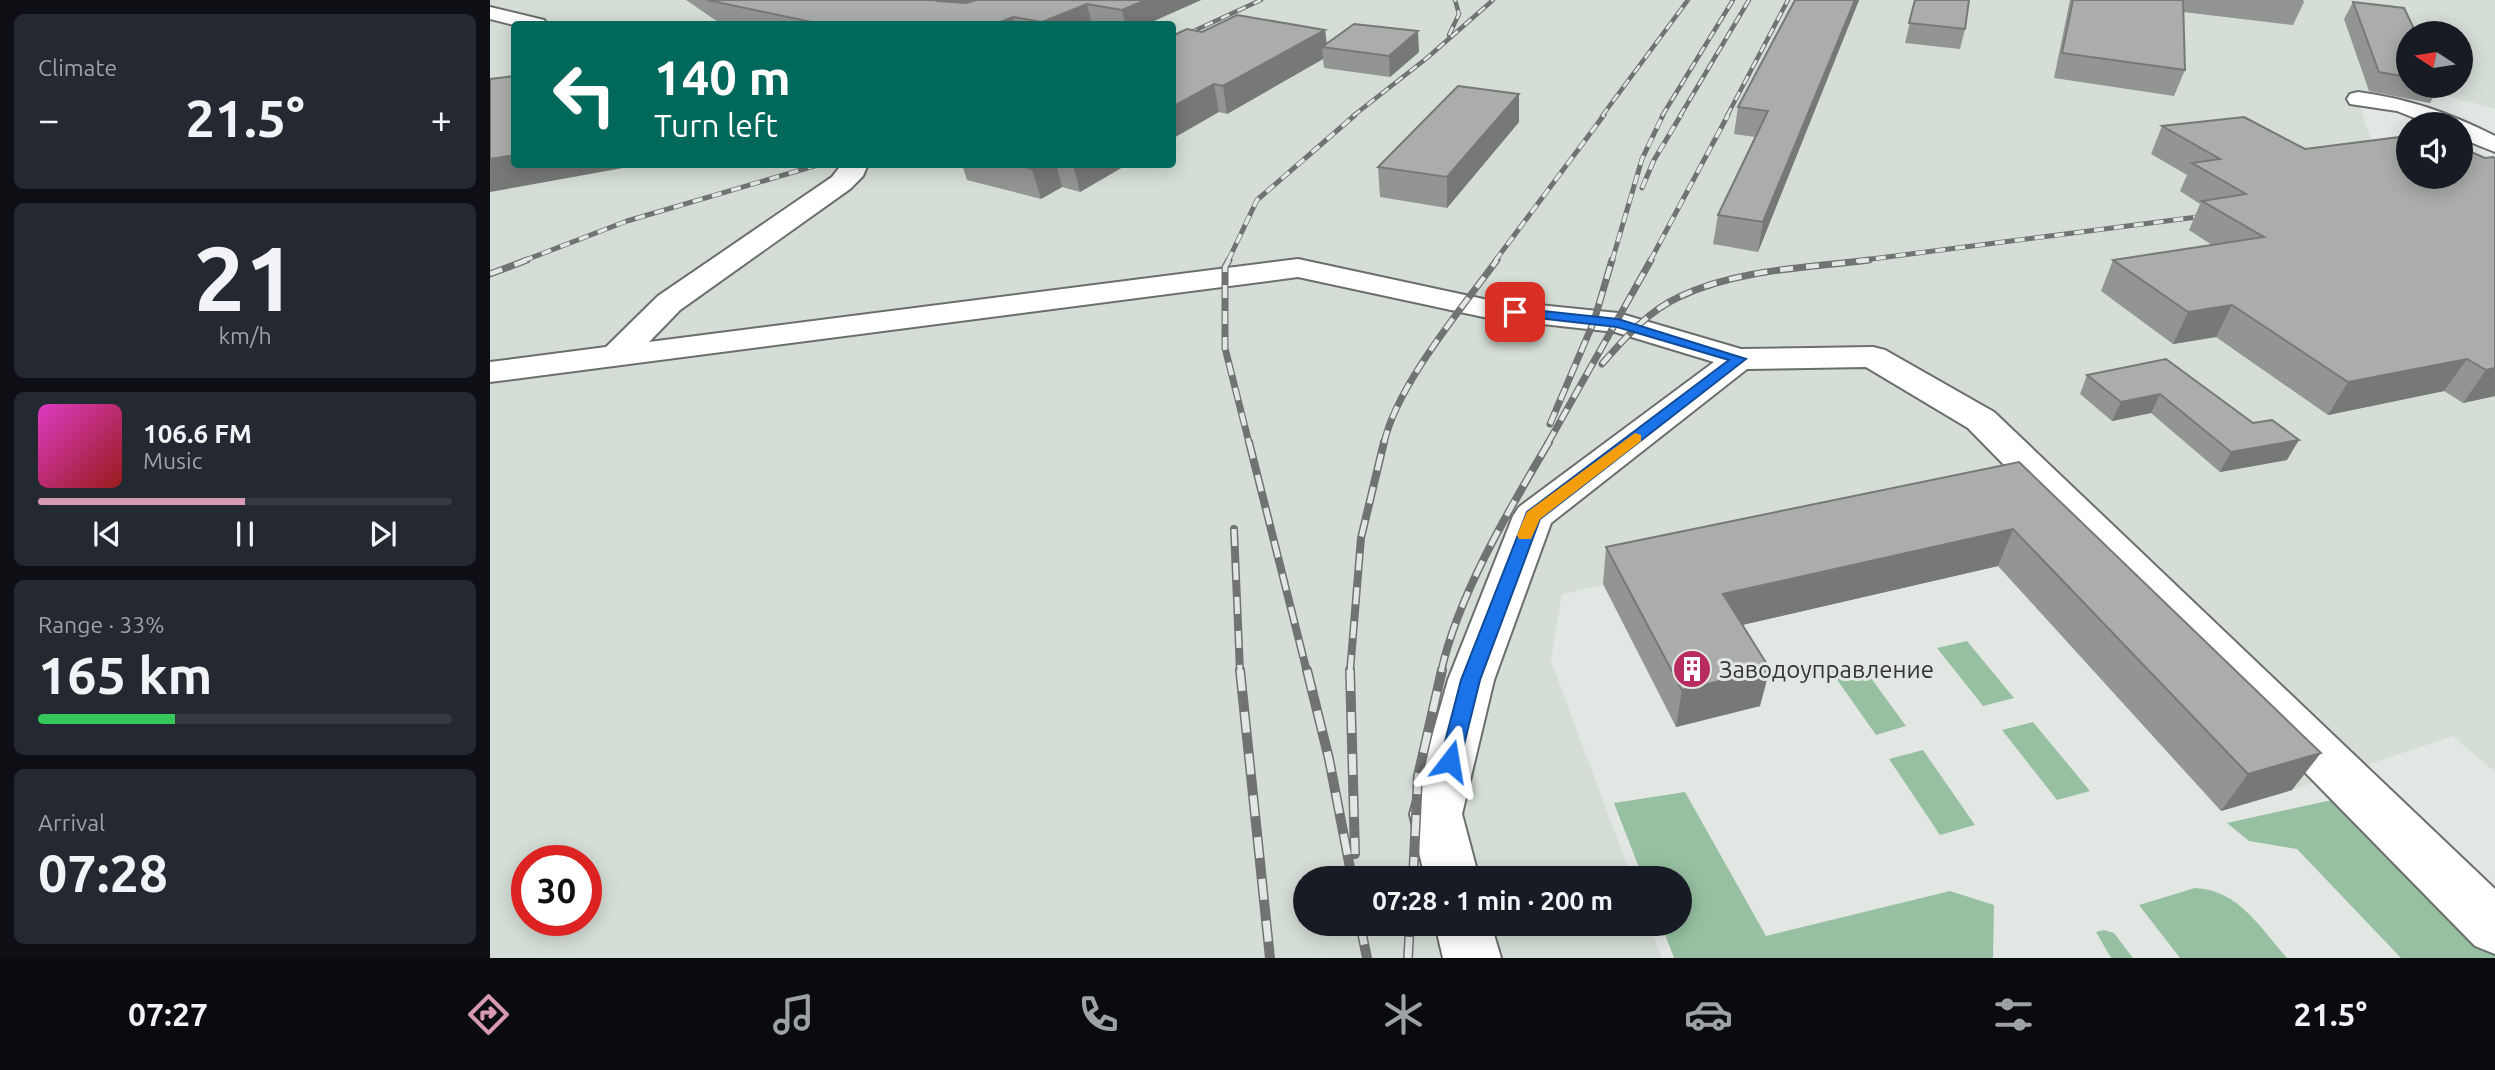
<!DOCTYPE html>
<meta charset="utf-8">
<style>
:root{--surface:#171b24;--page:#242831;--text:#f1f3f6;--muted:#9ea1a6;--line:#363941;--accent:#d799b2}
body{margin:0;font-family:Ubuntu,sans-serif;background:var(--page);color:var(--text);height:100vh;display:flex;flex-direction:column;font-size:26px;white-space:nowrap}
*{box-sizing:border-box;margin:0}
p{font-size:23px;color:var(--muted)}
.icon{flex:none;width:38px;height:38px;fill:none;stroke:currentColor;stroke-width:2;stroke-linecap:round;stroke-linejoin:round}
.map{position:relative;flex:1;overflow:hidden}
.side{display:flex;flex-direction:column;gap:14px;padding:14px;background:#0d0f14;width:490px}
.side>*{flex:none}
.top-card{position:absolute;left:21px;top:21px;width:665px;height:147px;border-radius:7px;box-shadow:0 4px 18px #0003;background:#00695c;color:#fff;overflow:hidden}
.needle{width:46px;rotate:282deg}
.buttons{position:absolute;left:1906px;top:21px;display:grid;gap:14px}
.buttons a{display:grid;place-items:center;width:77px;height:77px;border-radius:50%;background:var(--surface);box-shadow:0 4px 18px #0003;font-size:35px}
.speed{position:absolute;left:21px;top:845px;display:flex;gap:14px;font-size:35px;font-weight:700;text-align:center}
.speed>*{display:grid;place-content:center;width:91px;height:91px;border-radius:50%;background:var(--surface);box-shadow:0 4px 18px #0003;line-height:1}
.speed .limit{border:10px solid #d22;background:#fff;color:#111}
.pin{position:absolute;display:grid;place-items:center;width:60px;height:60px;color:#fff;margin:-30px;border-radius:14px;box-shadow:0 4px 10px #0006}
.me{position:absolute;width:77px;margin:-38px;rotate:14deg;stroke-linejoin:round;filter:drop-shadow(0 0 5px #0008)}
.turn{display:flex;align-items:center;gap:24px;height:147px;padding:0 28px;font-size:32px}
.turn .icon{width:91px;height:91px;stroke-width:2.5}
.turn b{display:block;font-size:49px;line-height:60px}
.big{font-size:52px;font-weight:700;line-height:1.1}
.side .card{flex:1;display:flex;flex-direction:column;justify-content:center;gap:10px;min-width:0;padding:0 24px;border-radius:10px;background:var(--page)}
.side .dial{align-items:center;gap:0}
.dial b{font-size:91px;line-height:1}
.song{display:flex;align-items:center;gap:21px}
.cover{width:84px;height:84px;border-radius:10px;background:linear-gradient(135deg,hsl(310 70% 55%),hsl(0 70% 35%))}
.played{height:7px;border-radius:4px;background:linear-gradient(90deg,var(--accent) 50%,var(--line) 50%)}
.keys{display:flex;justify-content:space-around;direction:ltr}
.heat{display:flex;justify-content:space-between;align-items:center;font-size:38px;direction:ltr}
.charge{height:10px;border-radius:5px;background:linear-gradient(90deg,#34c759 33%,var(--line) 0)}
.trip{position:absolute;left:803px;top:866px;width:399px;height:70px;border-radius:35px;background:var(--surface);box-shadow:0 4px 18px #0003;font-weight:700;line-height:70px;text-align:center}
.tab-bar{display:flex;height:112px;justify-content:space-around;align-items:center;background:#090b0e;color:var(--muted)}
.tab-bar .icon{width:49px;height:49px}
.tab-bar .current{color:var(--accent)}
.tab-bar b{font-size:32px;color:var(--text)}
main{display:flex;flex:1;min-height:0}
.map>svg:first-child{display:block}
.built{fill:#d4ded6;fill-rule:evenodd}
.green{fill:#97c0a2}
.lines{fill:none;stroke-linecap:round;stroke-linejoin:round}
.minor-casing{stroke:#6b6e6b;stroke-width:4}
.minor{fill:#fff;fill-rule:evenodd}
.rail-far4-casing{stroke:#717372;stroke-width:4.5}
.rail-far3-casing{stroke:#717372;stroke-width:5}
.rail-far2-casing{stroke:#717372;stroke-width:7}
.rail-far1-casing{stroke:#717372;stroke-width:8}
.rail-casing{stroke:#717372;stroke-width:10}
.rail-far4{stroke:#e3e7e4;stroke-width:2.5;stroke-dasharray:9;stroke-linecap:butt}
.rail-far3{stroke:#e3e7e4;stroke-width:3.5;stroke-dasharray:10;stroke-linecap:butt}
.rail-far2{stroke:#e3e7e4;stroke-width:4.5;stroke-dasharray:13;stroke-linecap:butt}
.rail-far1{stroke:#e3e7e4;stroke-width:5;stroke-dasharray:17;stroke-linecap:butt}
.rail{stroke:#e3e7e4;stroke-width:7;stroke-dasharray:21;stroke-linecap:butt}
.wall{fill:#929592}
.shaded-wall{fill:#777977}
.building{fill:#aaadaa;stroke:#777977;stroke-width:2}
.route{fill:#1a73e8;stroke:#114b97;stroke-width:2}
.slow{fill:#f59e0b}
.labels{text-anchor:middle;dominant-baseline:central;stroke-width:6;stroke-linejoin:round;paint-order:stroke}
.near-poi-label{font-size:24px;fill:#333433;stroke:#e3e7e4;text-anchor:start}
</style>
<main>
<section class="side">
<div class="card"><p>Climate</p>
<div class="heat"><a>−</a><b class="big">21.5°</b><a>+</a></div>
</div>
<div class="card dial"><b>21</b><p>km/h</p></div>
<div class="card">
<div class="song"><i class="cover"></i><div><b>106.6 FM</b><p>Music</p></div></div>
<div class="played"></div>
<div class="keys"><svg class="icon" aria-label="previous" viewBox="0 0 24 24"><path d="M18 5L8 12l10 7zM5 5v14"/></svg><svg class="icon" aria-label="pause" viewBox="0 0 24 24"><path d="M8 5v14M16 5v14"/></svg><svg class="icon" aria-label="next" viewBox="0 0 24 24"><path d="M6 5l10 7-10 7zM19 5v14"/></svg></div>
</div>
<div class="card"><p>Range · 33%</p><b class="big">165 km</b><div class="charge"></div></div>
<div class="card"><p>Arrival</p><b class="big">07:28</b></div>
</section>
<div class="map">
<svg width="2005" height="958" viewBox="0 0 2005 958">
<rect width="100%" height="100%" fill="#e3e7e4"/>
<path class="built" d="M0,0H2005V109L1950,94L1940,103L1866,94L1885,152L1918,177H1970L2005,188V772L1963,736L1802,790L1515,498L1072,594L1061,661L1142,878H816V924H1159L1172,958H0ZM24,24H682V164H24ZM1918,33H1970V86H1918ZM37,861H96V920H37Z"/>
<path class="green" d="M1477,641L1524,698L1493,706L1447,648Z
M1370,663L1416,726L1386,735L1341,671Z
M1543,722L1600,791L1567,800L1512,730Z
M1433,750L1485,825L1450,835L1399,759Z
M1195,792L1276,936L1460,891L1504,905L1503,958H1184L1171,924H1190V878H1153L1124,803Z
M1860,796L2005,942V958H1911L1807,849L1759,841L1737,823Z
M1705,888C1749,890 1770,928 1797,958H1690L1649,905Z
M1614,930L1624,933L1643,958H1621L1606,932Z"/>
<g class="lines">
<defs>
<path id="minor" d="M0,7L54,20L57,24L24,25L0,19Z
M1868,92C1920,99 1959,113 2005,136V152L1970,138V124H1940L1907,111L1860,104L1857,99L1860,94Z
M352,164H378L373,176L360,189L190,310L159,342L808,259L998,300L1128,313L1251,349L1383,347L1395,350L1504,412L2005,889V954L1985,946L1478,428L1376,367L1257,369L1061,523L1004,680L972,814L989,878H935L920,814L958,680L1023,516L1029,507L1224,362L1125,332L998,318L808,277L0,382V362L116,347L168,296L342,177Z
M945,924H1001L1011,958H953Z"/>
</defs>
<use href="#minor" class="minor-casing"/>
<use href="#minor" class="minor"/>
<defs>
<path id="rail-far4" d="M959,35L969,14L965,0
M682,41L771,0
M863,116L937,58L1003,0
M1112,116L1198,0
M1172,116L1243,0
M1190,116L1259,0
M1237,116L1298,0"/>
<path id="rail-far3" d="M1152,188L1164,160L1191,115
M33,261L137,221L331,164
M738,261L767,200L865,115
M1005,261L1114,115
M1122,261L1152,159L1173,115
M1160,261L1238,115
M1366,261L1723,215"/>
<path id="rail-far2" d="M739,260L735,267V348L759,443
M0,274L37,260
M1112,364C1134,339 1158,311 1189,297C1247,269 1317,268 1379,260
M1060,424L1104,321L1122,260
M894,443C907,385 971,309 1007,260
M1058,443L1161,260"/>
<path id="rail-far1" d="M759,442L817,672
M744,529L750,672
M860,672L871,538L894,442
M951,672C968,595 1019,510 1059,442"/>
<path id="rail" d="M750,670L780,958
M817,670L839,759L862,878
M860,670L865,854
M923,878L928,776L952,670
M870,924L877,958
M918,958L920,924"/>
</defs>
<use href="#rail-far4" class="rail-far4-casing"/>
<use href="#rail-far3" class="rail-far3-casing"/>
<use href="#rail-far2" class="rail-far2-casing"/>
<use href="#rail-far1" class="rail-far1-casing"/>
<use href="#rail" class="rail-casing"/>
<use href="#rail-far4" class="rail-far4"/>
<use href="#rail-far3" class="rail-far3"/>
<use href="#rail-far2" class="rail-far2"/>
<use href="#rail-far1" class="rail-far1"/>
<use href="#rail" class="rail"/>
</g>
<path class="wall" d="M196,0H711L657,24H231Z
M1369,0L1268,252L1223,244L1228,215L1265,137L1244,134L1248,107Z
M1425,0L1475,29L1470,49L1415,43Z
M1580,0H1813L1814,2L1803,25L1693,12L1695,70L1684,96L1564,78Z
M1863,2L1918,33V86H1949L1940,103L1879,91L1854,19Z
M835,30L837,44L929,52L900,77L834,68L833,59L737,114L729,112L712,32Z
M1029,122L957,208L890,197L888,167Z
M1672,126L1815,149L1970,177L2005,396L1973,403L1954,391L1838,415L1726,337L1683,344L1611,291L1623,260L1722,245L1699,230L1710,204L1690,191L1697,175L1661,154Z
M472,164H638L590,192L572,187L551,199L477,180Z
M1676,359L1797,460L1730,472L1661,413L1622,421L1590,394L1597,375Z
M1529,462L1802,790L1731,811L1508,566L1252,625L1270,706L1186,727L1113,584L1116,547Z"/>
<path class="shaded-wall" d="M448,0H506L459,18L447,1Z
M656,0H711L657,24H635L632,10Z
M1365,0H1369L1268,252L1273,222Z
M597,4L602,24H552V22Z
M523,17L525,24H505Z
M835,30L837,48L832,47L833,59L737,114L733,86Z
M928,31L929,52L900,77L899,56Z
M724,84L729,112L682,139V107Z
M1029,94V122L957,208V177Z
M24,155V164H155L0,192V159Z
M551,164H566L572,187L551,199L542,169Z
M583,164H638L590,192Z
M1742,305L1726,337L1683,344L1698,312Z
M1977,359L1954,391L1838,415L1858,382Z
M2005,368V396L1973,403L1996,370Z
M1670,394L1661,413L1622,421L1631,402Z
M1809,440L1797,460L1730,472L1741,452Z
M1523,529L1508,566L1226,631L1233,594Z
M1280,669L1270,706L1186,727L1192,690Z
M1831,753L1802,790L1731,811L1758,774Z"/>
<path class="building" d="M217,0H448L447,1L476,3L486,0H656L632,10L597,4L552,22L523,17L505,24H331Z
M1305,0H1365L1273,222L1228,215L1278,111L1248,107Z
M1425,0H1479L1475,29L1419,23Z
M1583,0H1693L1695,70L1572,53Z
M1863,2L1914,8L1926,33H1918V77L1889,72Z
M747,15L835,30L733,86L724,84L682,107V36L697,29L712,32Z
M864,24L928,31L899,56L832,47Z
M24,76V155L0,159V79Z
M968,86L1029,94L957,177L888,167Z
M1754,117L1815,149L1918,136V177H1970V147L1995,158L2003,157L2005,158V368L1996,370L1977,359L1858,382L1742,305L1698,312L1623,260L1774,237L1712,201L1756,194L1702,163L1730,159L1672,126Z
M524,164H551L542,169Z
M1676,359L1763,423L1782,420L1809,440L1741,452L1670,394L1631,402L1597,375Z
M1529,462L1831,753L1758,774L1523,529L1233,594L1280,669L1192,690L1116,547Z"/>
<path class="route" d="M1025,308L1128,319L1256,359L1050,519L990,680L970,761L967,767L960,769L953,767L950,761L971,680L1037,512L1239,360L1127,327L1020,315V309Z"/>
<path class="slow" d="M1145,433L1151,435V441L1050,519L1041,539H1029L1027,535L1037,512Z"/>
<defs>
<symbol id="building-disc" viewBox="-11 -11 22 22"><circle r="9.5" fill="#b72b60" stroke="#e3e7e4"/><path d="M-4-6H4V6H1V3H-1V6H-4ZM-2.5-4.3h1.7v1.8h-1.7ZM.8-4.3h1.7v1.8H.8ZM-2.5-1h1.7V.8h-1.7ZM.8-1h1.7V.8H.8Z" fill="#fff"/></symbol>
</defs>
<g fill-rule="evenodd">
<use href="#building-disc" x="1180" y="647" width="44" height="44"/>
</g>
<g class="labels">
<g class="near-poi-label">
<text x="1229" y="669">Заводоуправление</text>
</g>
</g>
</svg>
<div class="buttons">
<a><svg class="needle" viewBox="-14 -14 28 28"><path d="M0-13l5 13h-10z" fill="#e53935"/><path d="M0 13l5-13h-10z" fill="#9ea1a6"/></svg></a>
<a><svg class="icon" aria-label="sound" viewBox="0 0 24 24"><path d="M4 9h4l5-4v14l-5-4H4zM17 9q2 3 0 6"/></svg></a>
</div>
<div class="speed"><div class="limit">30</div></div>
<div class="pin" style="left:1025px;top:312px;background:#d93025"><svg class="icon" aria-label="arrive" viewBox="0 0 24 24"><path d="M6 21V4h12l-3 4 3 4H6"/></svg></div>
<svg class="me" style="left:960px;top:761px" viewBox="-20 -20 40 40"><path d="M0-17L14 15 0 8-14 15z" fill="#1a73e8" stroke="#fff" stroke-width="4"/></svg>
<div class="trip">07:28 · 1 min · 200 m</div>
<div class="top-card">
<div class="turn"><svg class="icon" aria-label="left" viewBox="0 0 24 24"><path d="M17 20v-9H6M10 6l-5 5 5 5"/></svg><div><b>140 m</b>Turn left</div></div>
</div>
</div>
</main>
<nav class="tab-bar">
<b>07:27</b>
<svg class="icon current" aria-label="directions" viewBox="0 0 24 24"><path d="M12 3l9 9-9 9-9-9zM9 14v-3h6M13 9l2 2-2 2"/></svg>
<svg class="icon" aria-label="music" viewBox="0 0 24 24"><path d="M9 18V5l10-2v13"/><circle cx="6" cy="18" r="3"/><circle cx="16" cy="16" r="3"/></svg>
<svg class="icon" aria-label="phone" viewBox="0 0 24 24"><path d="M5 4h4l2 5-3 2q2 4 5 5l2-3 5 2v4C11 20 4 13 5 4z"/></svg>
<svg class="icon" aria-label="climate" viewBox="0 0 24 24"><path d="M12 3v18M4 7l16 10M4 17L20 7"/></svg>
<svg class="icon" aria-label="car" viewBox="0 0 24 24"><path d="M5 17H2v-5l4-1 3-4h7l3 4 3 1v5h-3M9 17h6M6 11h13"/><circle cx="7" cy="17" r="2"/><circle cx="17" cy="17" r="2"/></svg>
<svg class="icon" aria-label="filters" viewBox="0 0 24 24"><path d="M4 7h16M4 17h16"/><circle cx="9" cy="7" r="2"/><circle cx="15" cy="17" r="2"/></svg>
<b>21.5°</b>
</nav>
